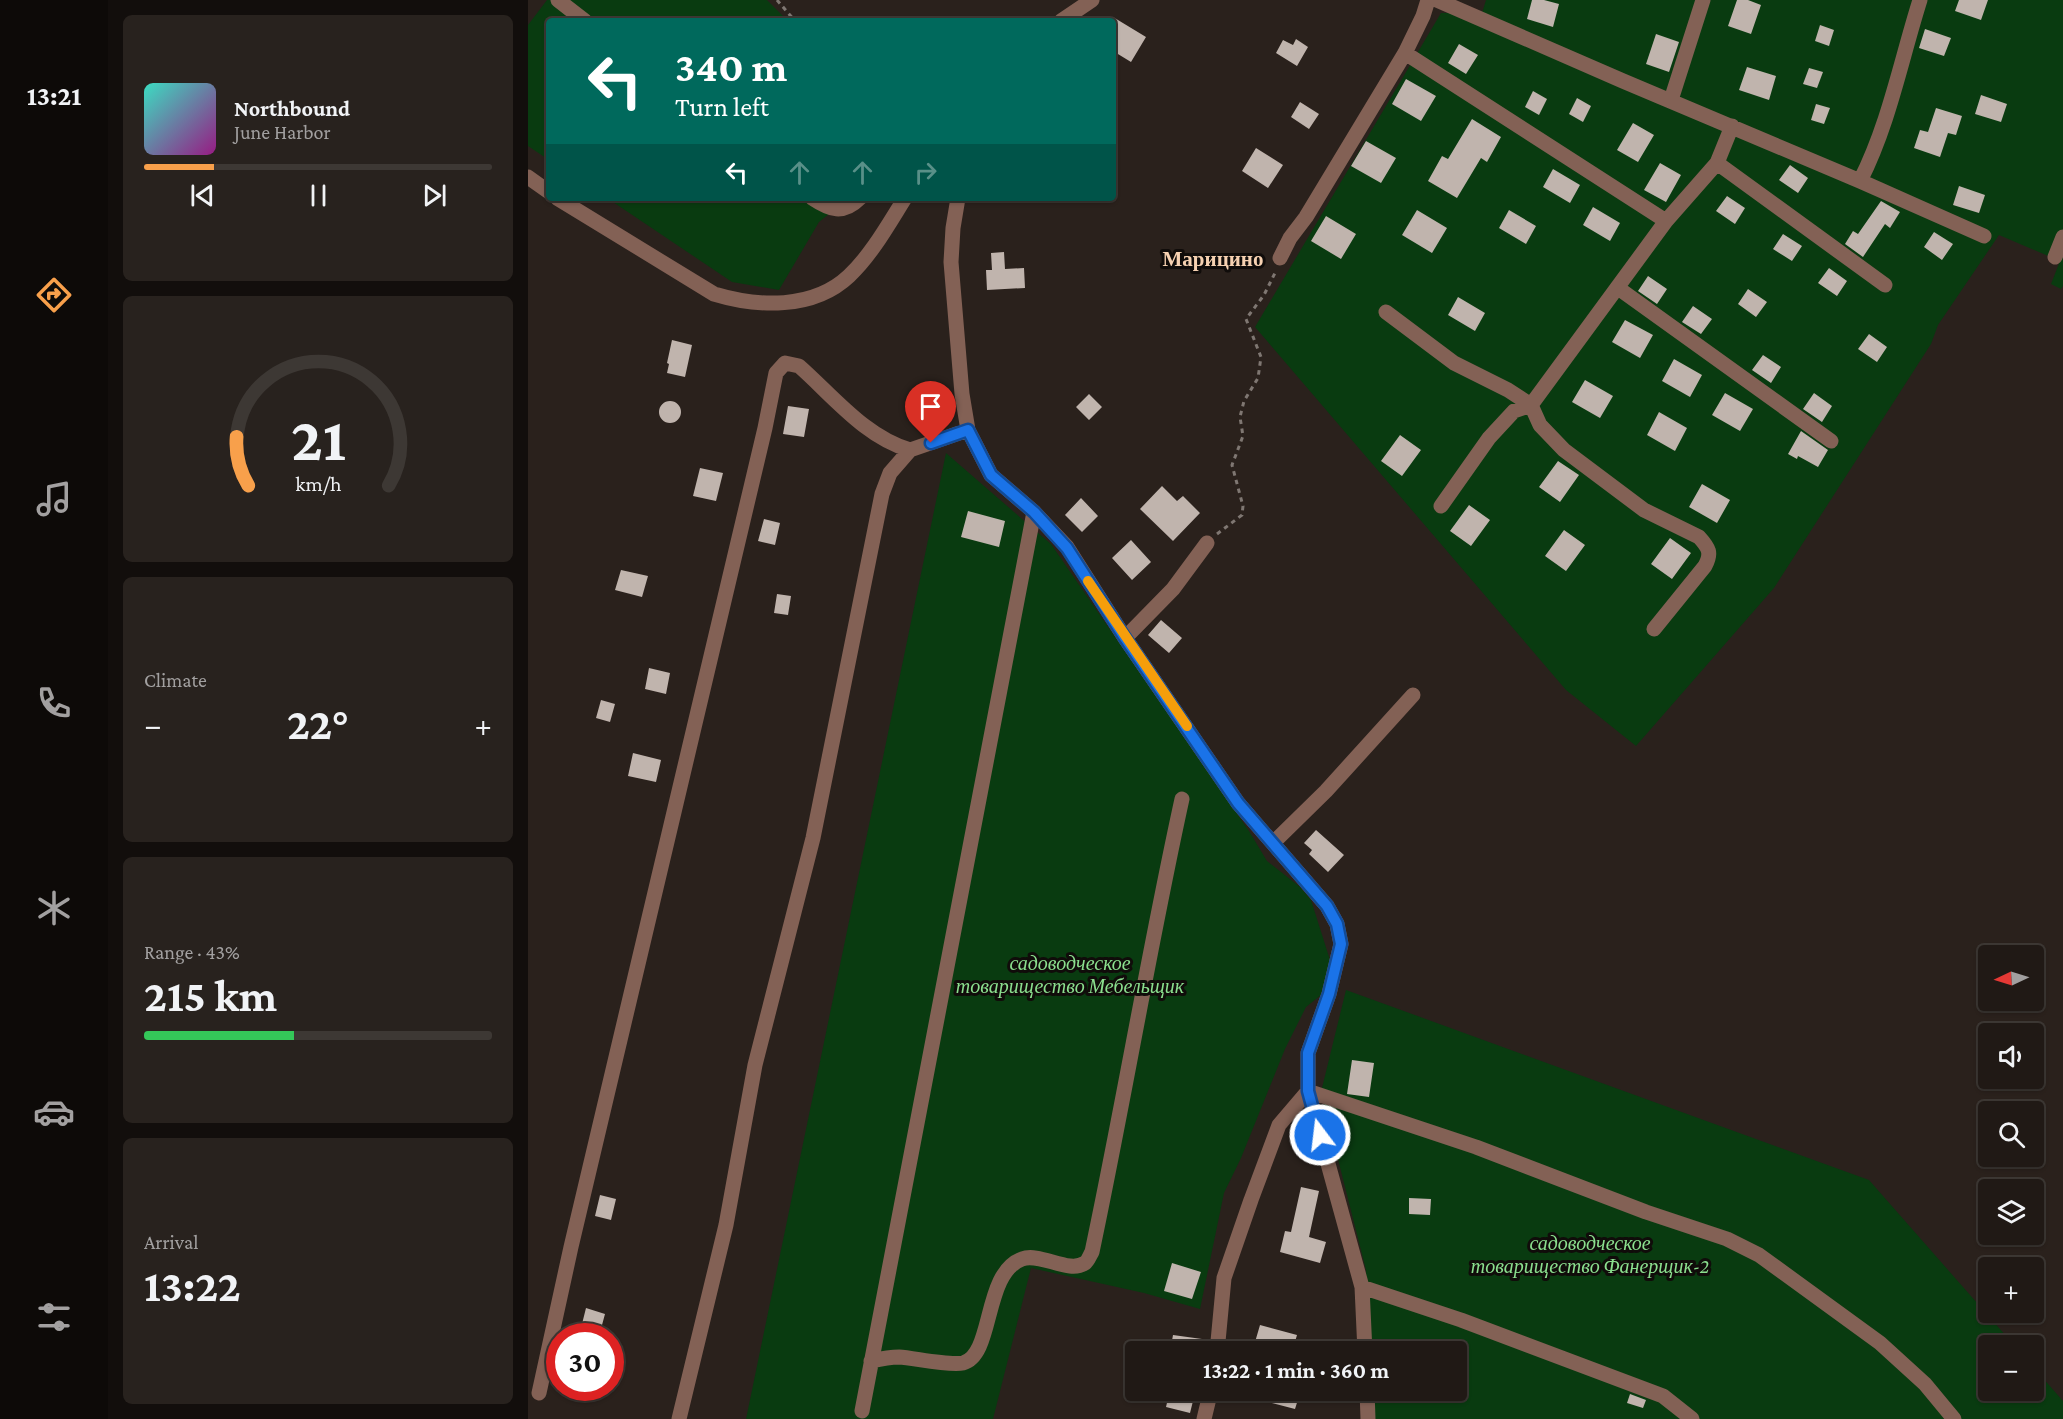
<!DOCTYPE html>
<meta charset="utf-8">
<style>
:root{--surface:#201915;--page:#28221e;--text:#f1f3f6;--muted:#a2a0a0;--line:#3d3834;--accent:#f8a04b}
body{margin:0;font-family:"Crimson Pro",serif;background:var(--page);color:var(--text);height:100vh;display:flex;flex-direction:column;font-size:22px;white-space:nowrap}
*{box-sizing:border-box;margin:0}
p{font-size:20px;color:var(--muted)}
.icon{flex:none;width:33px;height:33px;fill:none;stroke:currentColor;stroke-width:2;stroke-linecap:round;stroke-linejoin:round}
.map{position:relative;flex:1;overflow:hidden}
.details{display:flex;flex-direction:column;gap:15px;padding:15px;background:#120e0c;width:420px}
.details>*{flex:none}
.hud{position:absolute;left:18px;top:18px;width:570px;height:183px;border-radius:6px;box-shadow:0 2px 4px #0004,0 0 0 2px var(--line);background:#00695c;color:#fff;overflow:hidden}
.needle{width:39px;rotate:266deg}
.tools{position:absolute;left:1450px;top:945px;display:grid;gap:12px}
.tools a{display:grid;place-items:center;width:66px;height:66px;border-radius:6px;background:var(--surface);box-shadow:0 2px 4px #0004,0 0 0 2px var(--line);font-size:30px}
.speed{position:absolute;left:18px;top:1323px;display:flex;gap:12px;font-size:30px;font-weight:700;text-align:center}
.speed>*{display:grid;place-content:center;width:78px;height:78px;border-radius:50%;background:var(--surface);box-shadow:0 2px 4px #0004,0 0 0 2px var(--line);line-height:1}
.speed .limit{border:9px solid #d22;background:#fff;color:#111}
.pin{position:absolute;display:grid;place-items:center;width:51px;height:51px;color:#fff;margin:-62px -26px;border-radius:50% 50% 50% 0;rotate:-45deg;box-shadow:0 0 6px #0007}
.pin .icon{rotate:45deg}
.me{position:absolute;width:66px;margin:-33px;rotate:345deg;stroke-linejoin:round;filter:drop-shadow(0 0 4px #0008)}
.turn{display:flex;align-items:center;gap:21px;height:126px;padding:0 30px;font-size:27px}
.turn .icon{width:78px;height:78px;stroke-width:2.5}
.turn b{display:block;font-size:42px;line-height:51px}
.lanes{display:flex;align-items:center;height:57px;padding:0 30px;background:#0003;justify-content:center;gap:30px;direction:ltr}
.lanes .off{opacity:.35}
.big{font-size:45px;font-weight:700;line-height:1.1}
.details .widget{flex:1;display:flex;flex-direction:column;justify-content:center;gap:9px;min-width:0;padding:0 21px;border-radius:9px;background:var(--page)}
.details .dial{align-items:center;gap:0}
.dial svg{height:156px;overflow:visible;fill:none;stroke:var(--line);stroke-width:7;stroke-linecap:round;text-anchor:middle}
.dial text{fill:var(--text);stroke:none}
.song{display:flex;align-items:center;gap:18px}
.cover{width:72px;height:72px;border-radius:9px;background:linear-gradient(135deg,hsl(170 70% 55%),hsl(310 70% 35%))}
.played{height:6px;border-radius:3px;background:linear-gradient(90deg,var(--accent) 20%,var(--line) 20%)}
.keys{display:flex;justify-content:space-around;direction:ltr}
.heat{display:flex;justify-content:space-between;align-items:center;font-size:33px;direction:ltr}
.charge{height:9px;border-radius:4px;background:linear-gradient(90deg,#34c759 43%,var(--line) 0)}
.trip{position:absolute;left:597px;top:1341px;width:342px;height:60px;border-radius:6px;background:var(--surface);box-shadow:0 2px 4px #0004,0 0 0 2px var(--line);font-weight:700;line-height:60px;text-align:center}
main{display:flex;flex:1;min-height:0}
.tab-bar{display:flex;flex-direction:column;width:108px;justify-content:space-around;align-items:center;background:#0d0a08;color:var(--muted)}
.tab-bar .icon{width:42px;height:42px}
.tab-bar .selected{color:var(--accent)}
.tab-bar b{font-size:27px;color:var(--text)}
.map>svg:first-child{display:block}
.green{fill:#093b10}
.building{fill:#c0b4ad}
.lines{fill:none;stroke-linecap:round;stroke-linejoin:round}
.path{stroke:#7f7772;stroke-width:3;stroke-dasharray:4.5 4.5;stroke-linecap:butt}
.minor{stroke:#836155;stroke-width:15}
.route-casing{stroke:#114b97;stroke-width:15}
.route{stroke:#1a73e8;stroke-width:10}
.slow{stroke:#f59e0b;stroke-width:10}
.labels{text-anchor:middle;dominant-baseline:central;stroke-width:6;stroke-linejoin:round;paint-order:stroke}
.park-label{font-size:20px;font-style:italic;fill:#8bdf8e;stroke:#100c0a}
.neighbourhood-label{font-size:21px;font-weight:bold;fill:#f6d1b1;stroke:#100c0a}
</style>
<main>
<nav class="tab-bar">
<b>13:21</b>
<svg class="icon selected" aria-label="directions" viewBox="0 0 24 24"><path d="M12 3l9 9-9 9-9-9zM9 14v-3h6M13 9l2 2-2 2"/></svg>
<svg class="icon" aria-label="music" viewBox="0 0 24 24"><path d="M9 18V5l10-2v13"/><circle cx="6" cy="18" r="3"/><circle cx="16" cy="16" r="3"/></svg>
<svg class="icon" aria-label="phone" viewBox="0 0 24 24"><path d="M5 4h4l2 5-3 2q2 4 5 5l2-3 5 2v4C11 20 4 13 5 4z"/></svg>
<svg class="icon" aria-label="climate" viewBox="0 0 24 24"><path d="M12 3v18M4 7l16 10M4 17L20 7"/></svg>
<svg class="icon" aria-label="car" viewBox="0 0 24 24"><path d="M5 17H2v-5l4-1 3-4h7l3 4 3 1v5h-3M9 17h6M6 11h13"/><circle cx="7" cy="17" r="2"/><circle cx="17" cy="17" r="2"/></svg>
<svg class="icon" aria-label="filters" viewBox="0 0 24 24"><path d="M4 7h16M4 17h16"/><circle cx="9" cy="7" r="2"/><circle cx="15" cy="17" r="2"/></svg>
</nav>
<section class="details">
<div class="widget">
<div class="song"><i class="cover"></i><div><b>Northbound</b><p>June Harbor</p></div></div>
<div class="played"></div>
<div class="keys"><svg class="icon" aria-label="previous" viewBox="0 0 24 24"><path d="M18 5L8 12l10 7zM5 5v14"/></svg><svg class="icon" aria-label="pause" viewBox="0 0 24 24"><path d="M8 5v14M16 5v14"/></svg><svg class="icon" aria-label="next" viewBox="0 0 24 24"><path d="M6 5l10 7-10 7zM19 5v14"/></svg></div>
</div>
<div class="widget dial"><svg viewBox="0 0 100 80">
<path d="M14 69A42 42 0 1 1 86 69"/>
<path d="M14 69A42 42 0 0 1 8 44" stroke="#f8a04b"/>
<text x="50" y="56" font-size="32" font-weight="700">21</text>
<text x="50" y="72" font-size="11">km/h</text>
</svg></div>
<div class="widget"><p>Climate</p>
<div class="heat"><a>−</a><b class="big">22°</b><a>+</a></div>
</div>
<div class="widget"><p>Range · 43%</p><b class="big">215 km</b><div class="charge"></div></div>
<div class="widget"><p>Arrival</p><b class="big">13:22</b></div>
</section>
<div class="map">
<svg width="1535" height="1419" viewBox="0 0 1535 1419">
<rect width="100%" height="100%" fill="#2a211c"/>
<path class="green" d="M19,0H239L260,21H21V160L0,146V25Z
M958,0H1535V286L1533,289L1523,284L1532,261L1471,235L1410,325L1403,344L1246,588L1108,746L1038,690L727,327L913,13H954Z
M79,198H321L291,222L251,290L204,282Z
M418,453L523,544L721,831L739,861L772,887L783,900L802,960L793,995L778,1007L757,1049L713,1158L696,1193L672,1309L616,1293L503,1268L465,1419H218Z
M818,990L1341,1180L1486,1345L1461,1346V1390H1506V1368L1535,1401V1419H842L841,1391L928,1390V1352L840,1351L838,1270L793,1092Z"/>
<path class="building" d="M1004,0H1016L1031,4L1025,27L999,19Z
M1209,0H1220L1233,5L1223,34L1200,26Z
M1431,0H1460L1453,20L1427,11Z
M585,17L618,37L603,62L585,51Z
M1292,25L1306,30L1301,46L1287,41Z
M1397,29L1423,38L1416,56L1391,48Z
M1128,34L1151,42L1141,72L1118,64Z
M768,39L780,47L769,66L748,53L755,40L765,45Z
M931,44L950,55L938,74L920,63Z
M1219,67L1248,76L1241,100L1211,90Z
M1281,68L1295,72L1289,88L1275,84Z
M878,79L908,96L893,121L864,104Z
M1005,91L1019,99L1011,115L997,107Z
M1453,95L1479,104L1473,122L1447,114Z
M1049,98L1063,106L1055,122L1041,114Z
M772,102L791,114L781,129L763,117Z
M1288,104L1302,108L1296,124L1283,120Z
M1408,108L1434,116L1428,135L1420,133L1412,157L1386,148L1392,130L1400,132Z
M944,119L973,137L959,162L953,158L929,198L900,181L914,156L920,159Z
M1105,123L1126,135L1110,162L1089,150Z
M838,141L868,158L853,183L823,166Z
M728,148L755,165L740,188L714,171Z
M1132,163L1153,175L1138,202L1116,190Z
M1262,165L1280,178L1270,193L1251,180Z
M1025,169L1052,185L1042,203L1015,187Z
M1431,186L1457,195L1451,213L1425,205Z
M1199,196L1217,208L1207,224L1188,211Z
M1353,201L1372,212L1362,228L1357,224L1335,257L1317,244L1325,231L1330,234Z
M1065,207L1092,223L1082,241L1055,225Z
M889,210L919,228L904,253L874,235Z
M981,210L1008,226L998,244L971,228Z
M798,216L828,234L813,259L783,241Z
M1406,232L1425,244L1414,260L1396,247Z
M1255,234L1274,246L1264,261L1245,249Z
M476,252L477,269L496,268L497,288L459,290L458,270H464L463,253Z
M1301,268L1319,281L1309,296L1290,283Z
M1120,276L1139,289L1129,304L1110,291Z
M1220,289L1239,302L1228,317L1210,304Z
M930,297L957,313L947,331L920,315Z
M1165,306L1184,319L1173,334L1154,322Z
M1097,320L1125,335L1112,358L1084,342Z
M1341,334L1359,347L1349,362L1330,349Z
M144,340L164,345L157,377L139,373L141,364L139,363Z
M1235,355L1253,367L1243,383L1224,370Z
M1146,359L1174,375L1162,397L1134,381Z
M1057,380L1085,396L1072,418L1044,402Z
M1197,393L1225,409L1212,431L1184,415Z
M1286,393L1304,406L1294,422L1275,409Z
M561,394L574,407L561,420L548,407Z
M131 412a11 11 0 1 1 22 0a11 11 0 1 1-22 0Z
M260,406L281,409L276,437L255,434Z
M1131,412L1159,428L1147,451L1119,435Z
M1273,431L1300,450L1290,467L1270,456L1269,459L1260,454Z
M872,435L893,450L874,476L853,461Z
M1030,461L1051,475L1032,502L1011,487Z
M172,468L195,473L188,501L165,496Z
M1174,484L1202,500L1189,523L1161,507Z
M634,486L649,501L655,496L672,513L645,541L612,509Z
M553,498L570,516L554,532L537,515Z
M941,505L962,520L943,546L922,531Z
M440,511L477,521L471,547L433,537Z
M236,519L252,523L247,545L230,541Z
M1036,530L1057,545L1038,571L1017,556Z
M1142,538L1163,553L1144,579L1123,564Z
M603,540L623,562L604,580L584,558Z
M93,570L120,576L114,597L87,590Z
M249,594L263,596L260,615L246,613Z
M633,620L654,638L641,653L620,635Z
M121,668L142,673L138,694L117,689Z
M73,700L87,704L82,722L68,718Z
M105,753L133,760L128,782L100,776Z
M788,830L816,855L800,872L781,854L784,850L776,843Z
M824,1060L846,1063L841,1097L819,1094Z
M773,1187L791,1191L781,1237L798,1242L792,1263L752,1252L757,1231L763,1232Z
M72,1195L88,1199L83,1220L67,1216Z
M881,1198L903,1199L902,1215L881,1214Z
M644,1263L673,1272L664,1299L636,1291Z
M58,1308L77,1314L71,1336L52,1332Z
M732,1325L769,1335L764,1352H735L725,1349Z
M645,1335L674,1339L672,1352H642Z
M642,1390L666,1397L662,1413L638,1407Z
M714,1390H773L767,1409L713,1395Z
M1102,1394L1118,1400L1115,1408L1099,1403Z"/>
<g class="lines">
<path class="path" d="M249,0L267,21
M689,534L714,515L715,506L704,465L715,436L712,417L716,401L730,378L733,357L718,319L736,295L747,273"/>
<path class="minor" d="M30,0L57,21
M909,0L1095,81L1332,181L1456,236
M533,21L564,0
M877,53L1138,221
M1143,100L1175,0
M1189,163L1357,285
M0,177L21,192
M1332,181C1361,124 1373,60 1392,0
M29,198L186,294C229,307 285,310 321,276C344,254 360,225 377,198
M284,198C302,210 315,215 332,198
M430,198L425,228L423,262L434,394L440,430L463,475L506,512L539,547L597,638L710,803L799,906L809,924L813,944L801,994L780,1053V1091L834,1287L837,1352
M1527,257L1535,237
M752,258L762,238L778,217L877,53L895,16L900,0
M1090,288L1303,441
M858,312L926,363L980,390L1003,405L1012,425L1036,450L1116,510L1171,537C1181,548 1184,553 1177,566L1126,629
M913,506L961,438L986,411L1003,405L1138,221L1189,163L1204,126
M597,638L645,589L679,543
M745,843L798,791L885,695
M834,1287L933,1320L1135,1396L1164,1419
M689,1352L696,1278L723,1200L751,1125L780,1091L948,1147L1118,1212L1199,1239L1231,1255L1352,1343L1397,1384L1426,1419
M343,1361C352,1359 362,1357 371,1357C386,1358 421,1366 435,1363C466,1355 455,1273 494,1259C512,1252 541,1274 557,1263C560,1261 562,1255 564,1252C596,1101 621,949 654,799
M839,1390L840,1419
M11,1393L43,1247L237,428L248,373L257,363L271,366C305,396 337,437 382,450
M334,1411L506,512
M151,1419L198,1225L227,1065L285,838L354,494L362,473L382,450L440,430
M676,1419L683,1390"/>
</g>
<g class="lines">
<defs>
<path id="route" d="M403,443L440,430L463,475L506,512L539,548L597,638L710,803L799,906L809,924L813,944L801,994L780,1053V1091L792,1135"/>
</defs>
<use href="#route" class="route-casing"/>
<use href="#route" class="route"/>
<path class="slow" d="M560,581L659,726"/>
</g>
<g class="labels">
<g class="park-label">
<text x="542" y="963">садоводческое<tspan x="542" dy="23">товарищество Мебельщик</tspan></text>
<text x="1062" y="1243">садоводческое<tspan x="1062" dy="23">товарищество Фанерщик-2</tspan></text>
</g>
<g class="neighbourhood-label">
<text x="685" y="259">Марицино</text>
</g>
</g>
</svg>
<div class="tools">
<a><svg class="needle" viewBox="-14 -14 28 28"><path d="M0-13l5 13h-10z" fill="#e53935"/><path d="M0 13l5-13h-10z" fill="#a2a0a0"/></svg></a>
<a><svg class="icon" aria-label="sound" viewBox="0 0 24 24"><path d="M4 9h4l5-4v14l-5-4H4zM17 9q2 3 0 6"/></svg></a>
<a><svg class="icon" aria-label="search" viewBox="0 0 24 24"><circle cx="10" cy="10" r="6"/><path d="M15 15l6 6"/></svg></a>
<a><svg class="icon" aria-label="layers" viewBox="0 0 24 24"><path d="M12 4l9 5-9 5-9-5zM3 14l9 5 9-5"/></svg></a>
<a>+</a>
<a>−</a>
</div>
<div class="speed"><div class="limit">30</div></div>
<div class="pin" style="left:403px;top:443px;background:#d93025"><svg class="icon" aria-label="arrive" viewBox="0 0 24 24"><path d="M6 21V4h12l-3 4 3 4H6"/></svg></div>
<svg class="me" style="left:792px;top:1135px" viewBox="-20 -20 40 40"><circle r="17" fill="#1a73e8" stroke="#fff" stroke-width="3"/><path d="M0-11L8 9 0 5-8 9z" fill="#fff"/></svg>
<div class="trip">13:22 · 1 min · 360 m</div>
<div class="hud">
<div class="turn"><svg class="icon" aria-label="left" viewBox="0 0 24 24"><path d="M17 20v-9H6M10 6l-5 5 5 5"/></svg><div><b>340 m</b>Turn left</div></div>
<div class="lanes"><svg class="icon" aria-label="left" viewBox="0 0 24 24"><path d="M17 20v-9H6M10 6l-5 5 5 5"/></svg><svg class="icon off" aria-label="ahead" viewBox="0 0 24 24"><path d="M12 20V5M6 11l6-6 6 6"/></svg><svg class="icon off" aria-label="ahead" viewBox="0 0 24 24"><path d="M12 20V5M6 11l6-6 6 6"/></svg><svg class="icon off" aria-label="right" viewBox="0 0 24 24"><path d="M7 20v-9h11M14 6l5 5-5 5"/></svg></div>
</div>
</div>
</main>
